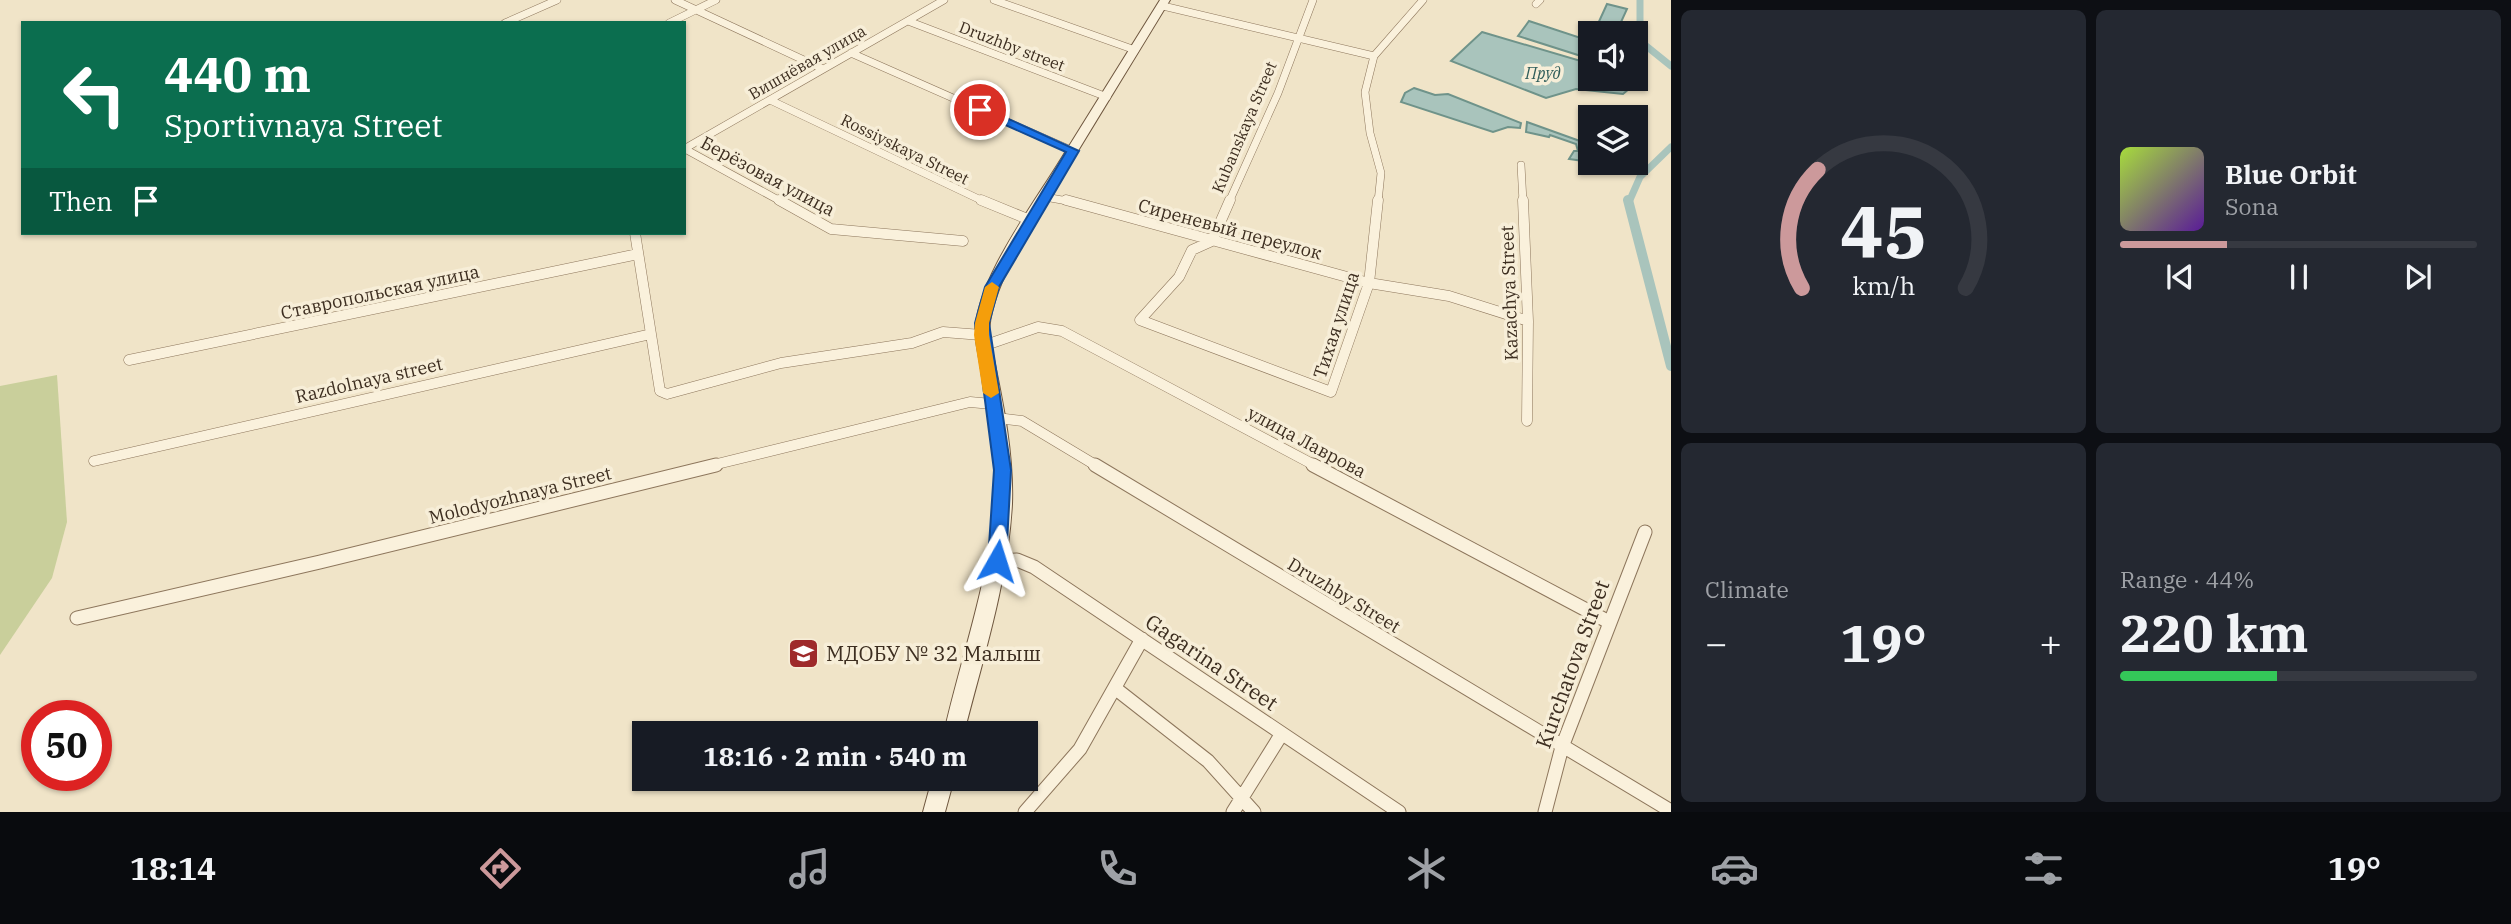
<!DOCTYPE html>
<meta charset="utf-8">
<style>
:root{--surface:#171b24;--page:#242831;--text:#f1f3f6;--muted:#9ea1a6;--line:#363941;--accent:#cc999b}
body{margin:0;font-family:"IBM Plex Serif",serif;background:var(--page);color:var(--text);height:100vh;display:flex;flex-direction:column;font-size:26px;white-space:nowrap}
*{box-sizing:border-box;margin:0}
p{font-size:23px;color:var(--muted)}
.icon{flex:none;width:38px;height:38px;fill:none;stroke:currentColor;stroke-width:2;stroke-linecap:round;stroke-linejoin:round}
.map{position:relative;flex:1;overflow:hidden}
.panel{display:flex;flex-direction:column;gap:10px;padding:10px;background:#0d0f14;width:840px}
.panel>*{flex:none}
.top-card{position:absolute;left:21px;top:21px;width:665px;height:214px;border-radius:0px;box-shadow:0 2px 5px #0004;background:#0b6e4f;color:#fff;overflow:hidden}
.controls{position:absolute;left:1578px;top:21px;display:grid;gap:14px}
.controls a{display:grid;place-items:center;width:70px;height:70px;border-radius:0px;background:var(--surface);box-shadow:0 2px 5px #0004;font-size:35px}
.speed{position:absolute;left:21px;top:700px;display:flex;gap:14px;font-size:35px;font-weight:700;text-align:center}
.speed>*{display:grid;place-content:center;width:91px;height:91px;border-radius:50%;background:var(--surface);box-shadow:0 2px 5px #0004;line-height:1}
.speed .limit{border:10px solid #d22;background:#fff;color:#111}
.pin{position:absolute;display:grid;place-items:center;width:60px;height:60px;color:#fff;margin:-30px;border:4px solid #fff;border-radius:50%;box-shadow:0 2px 7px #0007}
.me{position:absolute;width:77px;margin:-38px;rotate:6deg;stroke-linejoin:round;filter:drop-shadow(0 0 5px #0008)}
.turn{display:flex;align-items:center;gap:24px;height:147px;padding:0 28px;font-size:32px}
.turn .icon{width:91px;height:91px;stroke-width:2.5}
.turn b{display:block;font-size:49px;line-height:60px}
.then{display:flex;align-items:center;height:66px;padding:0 28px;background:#0003;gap:14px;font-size:26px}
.big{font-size:52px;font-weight:800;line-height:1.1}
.panel .card{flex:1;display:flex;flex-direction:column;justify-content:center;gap:10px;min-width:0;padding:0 24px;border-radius:10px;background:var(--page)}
.panel .dial{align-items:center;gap:0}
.dial svg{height:182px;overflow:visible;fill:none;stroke:var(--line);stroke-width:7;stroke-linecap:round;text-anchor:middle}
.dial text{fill:var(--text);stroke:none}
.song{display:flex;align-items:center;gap:21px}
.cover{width:84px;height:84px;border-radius:10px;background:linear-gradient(135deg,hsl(80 70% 55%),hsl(270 70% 35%))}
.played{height:7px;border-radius:4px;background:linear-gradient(90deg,var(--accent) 30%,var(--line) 30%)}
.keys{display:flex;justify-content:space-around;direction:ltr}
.heat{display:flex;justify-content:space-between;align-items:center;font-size:38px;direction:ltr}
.charge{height:10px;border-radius:5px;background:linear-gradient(90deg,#34c759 44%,var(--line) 0)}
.panel .tiles{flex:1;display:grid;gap:10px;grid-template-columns:repeat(2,1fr)}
.trip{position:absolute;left:632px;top:721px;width:406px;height:70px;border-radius:0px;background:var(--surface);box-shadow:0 2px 5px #0004;font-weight:800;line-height:70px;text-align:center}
.menu{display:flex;height:112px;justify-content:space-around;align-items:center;background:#090b0e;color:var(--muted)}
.menu .icon{width:49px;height:49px}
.menu .on{color:var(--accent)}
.menu b{font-size:32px;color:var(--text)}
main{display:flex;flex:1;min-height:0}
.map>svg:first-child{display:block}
.green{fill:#c9cf9b}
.water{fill:#a9c4bc;stroke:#6f938a;stroke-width:2}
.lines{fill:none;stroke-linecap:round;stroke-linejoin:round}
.canal-far1{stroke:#a9c4bc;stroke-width:7}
.canal{stroke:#a9c4bc;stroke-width:10}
.street-far2-casing{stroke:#8d765c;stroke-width:8}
.street-far1-casing{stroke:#8d765c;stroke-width:11}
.street-casing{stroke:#8d765c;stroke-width:15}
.secondary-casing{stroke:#6f573f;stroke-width:2}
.street-far2{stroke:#faf1dc;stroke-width:7}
.street-far1{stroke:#faf1dc;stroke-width:10}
.street{stroke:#faf1dc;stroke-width:13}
.secondary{fill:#faf1dc;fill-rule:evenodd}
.route{fill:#1a73e8;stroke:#114b97;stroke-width:2}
.slow{fill:#f59e0b}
.labels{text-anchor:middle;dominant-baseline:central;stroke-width:7;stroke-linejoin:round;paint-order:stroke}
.far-street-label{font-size:16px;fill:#3d2e20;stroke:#f7eed8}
.far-water-label{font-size:16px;font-style:italic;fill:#2f5d5a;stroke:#f7eed8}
.street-label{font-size:18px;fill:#3d2e20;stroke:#f7eed8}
.near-poi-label{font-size:21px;fill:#3d2e20;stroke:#f7eed8;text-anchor:start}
.near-street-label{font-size:21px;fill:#3d2e20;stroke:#f7eed8}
</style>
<main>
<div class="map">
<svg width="1671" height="812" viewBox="0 0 1671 812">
<rect width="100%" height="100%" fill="#f0e4c8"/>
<path class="green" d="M57,375L67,522L52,578L0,655V386Z"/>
<path class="water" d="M1607,4L1627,9L1616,33L1596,28Z
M1529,21L1590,41L1581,56L1518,36Z
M1482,32L1591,64V79H1626L1629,89L1623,94L1576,89L1546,98L1451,61Z
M1414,88L1435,95L1448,94L1521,123L1520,128L1508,127L1493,132L1401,102L1405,93Z
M1527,122L1591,145V162L1569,159L1574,151H1578L1576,144L1550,135L1549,137L1526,132Z"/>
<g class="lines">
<path class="canal-far1" d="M1640,0V41L1671,66
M1629,202L1640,177L1671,147"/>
<path class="canal" d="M1628,200L1671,366"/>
<defs>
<path id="street-far2" d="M675,0L823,69
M994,0L1135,50
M1536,4L1540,0
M1163,6L1374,56
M908,21L1107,97
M505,23L557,0
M669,23L716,0
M851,53L1073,151
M770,100L985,202
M684,149L944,0
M685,149L782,202
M1521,165L1523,202
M1045,197L1073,202
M1229,202L1278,93L1313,0
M1378,202L1381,173L1370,133L1365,92L1374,56L1423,0"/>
<path id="street-far1" d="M779,200L831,229L963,241
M981,200L1030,220
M1066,200L1369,283L1449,296L1528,321
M1230,200L1212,241L1192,250L1179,277L1140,320L1331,392L1369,283L1378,200
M1523,200L1528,321L1527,421
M635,233L660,391L667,394L781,363L912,343L943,332L982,335
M983,346L1038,327L1062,331L1316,466
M129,360L638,254
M997,418L1022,421L1097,466
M94,461L651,334
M709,466L970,402L992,404"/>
<path id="street" d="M1095,465L1671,811
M1313,465L1609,622
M997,561L1017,560L1034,567L1399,812
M77,618L320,562L716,465
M1116,689L1208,761L1254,812
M1025,812L1080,749L1142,639
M1233,812L1281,735
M1545,812L1562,747L1645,532"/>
<path id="secondary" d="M1160,0H1170C1138,53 1105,106 1073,159C1045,205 989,282 989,335C1000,390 1014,447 1012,504C1008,581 983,658 964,733H944C961,657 989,583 994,504C998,448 984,390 975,335C975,281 1033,205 1061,159C1094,106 1127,53 1160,0Z
M932,779H954L945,812H923Z"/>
</defs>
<use href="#street-far2" class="street-far2-casing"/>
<use href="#street-far1" class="street-far1-casing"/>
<use href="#street" class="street-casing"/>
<use href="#secondary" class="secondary-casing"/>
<use href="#street-far2" class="street-far2"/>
<use href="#street-far1" class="street-far1"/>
<use href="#street" class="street"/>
<use href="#secondary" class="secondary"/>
</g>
<path class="route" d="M980,106L1079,151L999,287L989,323L1011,470L1006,561L1003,567L997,569L991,567L988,561L994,470L975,323L985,287L1066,152L976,112L974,110Z"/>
<path class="slow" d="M992,282L999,287L989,323V335L999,393L991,398L983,393L974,335L975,323L985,287Z"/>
<defs>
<symbol id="school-square" viewBox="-11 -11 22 22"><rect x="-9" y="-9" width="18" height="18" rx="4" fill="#9e2a2b" stroke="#f7eed8"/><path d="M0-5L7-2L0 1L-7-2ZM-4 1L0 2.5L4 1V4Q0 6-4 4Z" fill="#fff"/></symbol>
</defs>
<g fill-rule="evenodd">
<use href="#school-square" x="786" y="636" width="35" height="35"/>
</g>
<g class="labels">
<g class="far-street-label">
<text transform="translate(1012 46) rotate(21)">Druzhby street</text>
<text transform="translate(807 62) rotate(-30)">Вишнёвая улица</text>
<text transform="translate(1244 127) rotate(-67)">Kubanskaya Street</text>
<text transform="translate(905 149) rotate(26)">Rossiyskaya Street</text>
</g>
<g class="far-water-label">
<text x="1543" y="73">Пруд</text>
</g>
<g class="street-label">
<text transform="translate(768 176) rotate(28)">Берёзовая улица</text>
<text transform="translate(1230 229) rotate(15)">Сиреневый переулок</text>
<text transform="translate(380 292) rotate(-12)">Ставропольская улица</text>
<text transform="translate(1509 293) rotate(-92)">Kazachya Street</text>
<text transform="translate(1336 325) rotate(-72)">Тихая улица</text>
<text transform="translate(369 380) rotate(-13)">Razdolnaya street</text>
<text transform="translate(1307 442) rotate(28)">улица Лаврова</text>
<text transform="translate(520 495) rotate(-14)">Molodyozhnaya Street</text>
<text transform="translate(1344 595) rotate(31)">Druzhby Street</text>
</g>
<g class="near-poi-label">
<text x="826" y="653">МДОБУ № 32 Малыш</text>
</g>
<g class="near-street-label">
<text transform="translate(1212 662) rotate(34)">Gagarina Street</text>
<text transform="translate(1572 664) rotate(-70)">Kurchatova Street</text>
</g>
</g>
</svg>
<div class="controls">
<a><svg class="icon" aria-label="sound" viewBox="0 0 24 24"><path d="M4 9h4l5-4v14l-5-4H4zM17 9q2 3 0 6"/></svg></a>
<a><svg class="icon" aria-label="layers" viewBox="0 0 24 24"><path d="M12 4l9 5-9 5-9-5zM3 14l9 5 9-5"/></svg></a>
</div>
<div class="speed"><div class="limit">50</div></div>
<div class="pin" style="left:980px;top:110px;background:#d93025"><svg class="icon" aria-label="arrive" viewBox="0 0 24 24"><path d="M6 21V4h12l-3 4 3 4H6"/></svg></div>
<svg class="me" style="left:997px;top:561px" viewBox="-20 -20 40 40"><path d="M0-17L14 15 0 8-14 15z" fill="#1a73e8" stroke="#fff" stroke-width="4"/></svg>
<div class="trip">18:16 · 2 min · 540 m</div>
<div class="top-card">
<div class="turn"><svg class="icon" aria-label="left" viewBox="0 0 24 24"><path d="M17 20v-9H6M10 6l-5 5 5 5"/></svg><div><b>440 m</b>Sportivnaya Street</div></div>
<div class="then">Then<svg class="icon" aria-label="arrive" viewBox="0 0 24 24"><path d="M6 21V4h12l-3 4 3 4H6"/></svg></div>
</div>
</div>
<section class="panel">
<div class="tiles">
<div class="card dial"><svg viewBox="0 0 100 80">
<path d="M14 69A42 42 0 1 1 86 69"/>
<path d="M14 69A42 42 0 0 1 21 17" stroke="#cc999b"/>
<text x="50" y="56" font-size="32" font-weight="700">45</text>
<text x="50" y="72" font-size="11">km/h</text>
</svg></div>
<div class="card">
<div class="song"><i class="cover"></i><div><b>Blue Orbit</b><p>Sona</p></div></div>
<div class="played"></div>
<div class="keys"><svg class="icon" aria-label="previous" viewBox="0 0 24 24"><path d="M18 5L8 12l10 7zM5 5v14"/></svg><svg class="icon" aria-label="pause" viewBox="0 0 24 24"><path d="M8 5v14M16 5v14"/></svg><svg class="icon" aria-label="next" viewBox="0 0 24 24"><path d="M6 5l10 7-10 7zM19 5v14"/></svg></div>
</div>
<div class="card"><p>Climate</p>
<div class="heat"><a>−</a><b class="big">19°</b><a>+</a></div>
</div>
<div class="card"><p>Range · 44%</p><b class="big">220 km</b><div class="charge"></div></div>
</div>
</section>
</main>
<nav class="menu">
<b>18:14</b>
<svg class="icon on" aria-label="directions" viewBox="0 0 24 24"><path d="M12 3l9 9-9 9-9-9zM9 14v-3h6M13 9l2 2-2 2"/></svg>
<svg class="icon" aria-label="music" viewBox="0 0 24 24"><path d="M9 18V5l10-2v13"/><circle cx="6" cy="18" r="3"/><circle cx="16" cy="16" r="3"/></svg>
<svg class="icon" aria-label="phone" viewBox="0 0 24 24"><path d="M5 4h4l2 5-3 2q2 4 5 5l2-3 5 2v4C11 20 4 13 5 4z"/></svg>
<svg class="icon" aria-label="climate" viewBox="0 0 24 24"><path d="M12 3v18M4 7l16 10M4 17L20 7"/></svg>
<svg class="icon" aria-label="car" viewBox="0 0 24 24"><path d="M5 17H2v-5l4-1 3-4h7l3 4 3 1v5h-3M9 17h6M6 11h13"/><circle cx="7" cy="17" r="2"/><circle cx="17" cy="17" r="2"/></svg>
<svg class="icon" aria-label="filters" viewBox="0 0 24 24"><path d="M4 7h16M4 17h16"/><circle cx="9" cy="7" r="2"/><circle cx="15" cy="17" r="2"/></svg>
<b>19°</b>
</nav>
